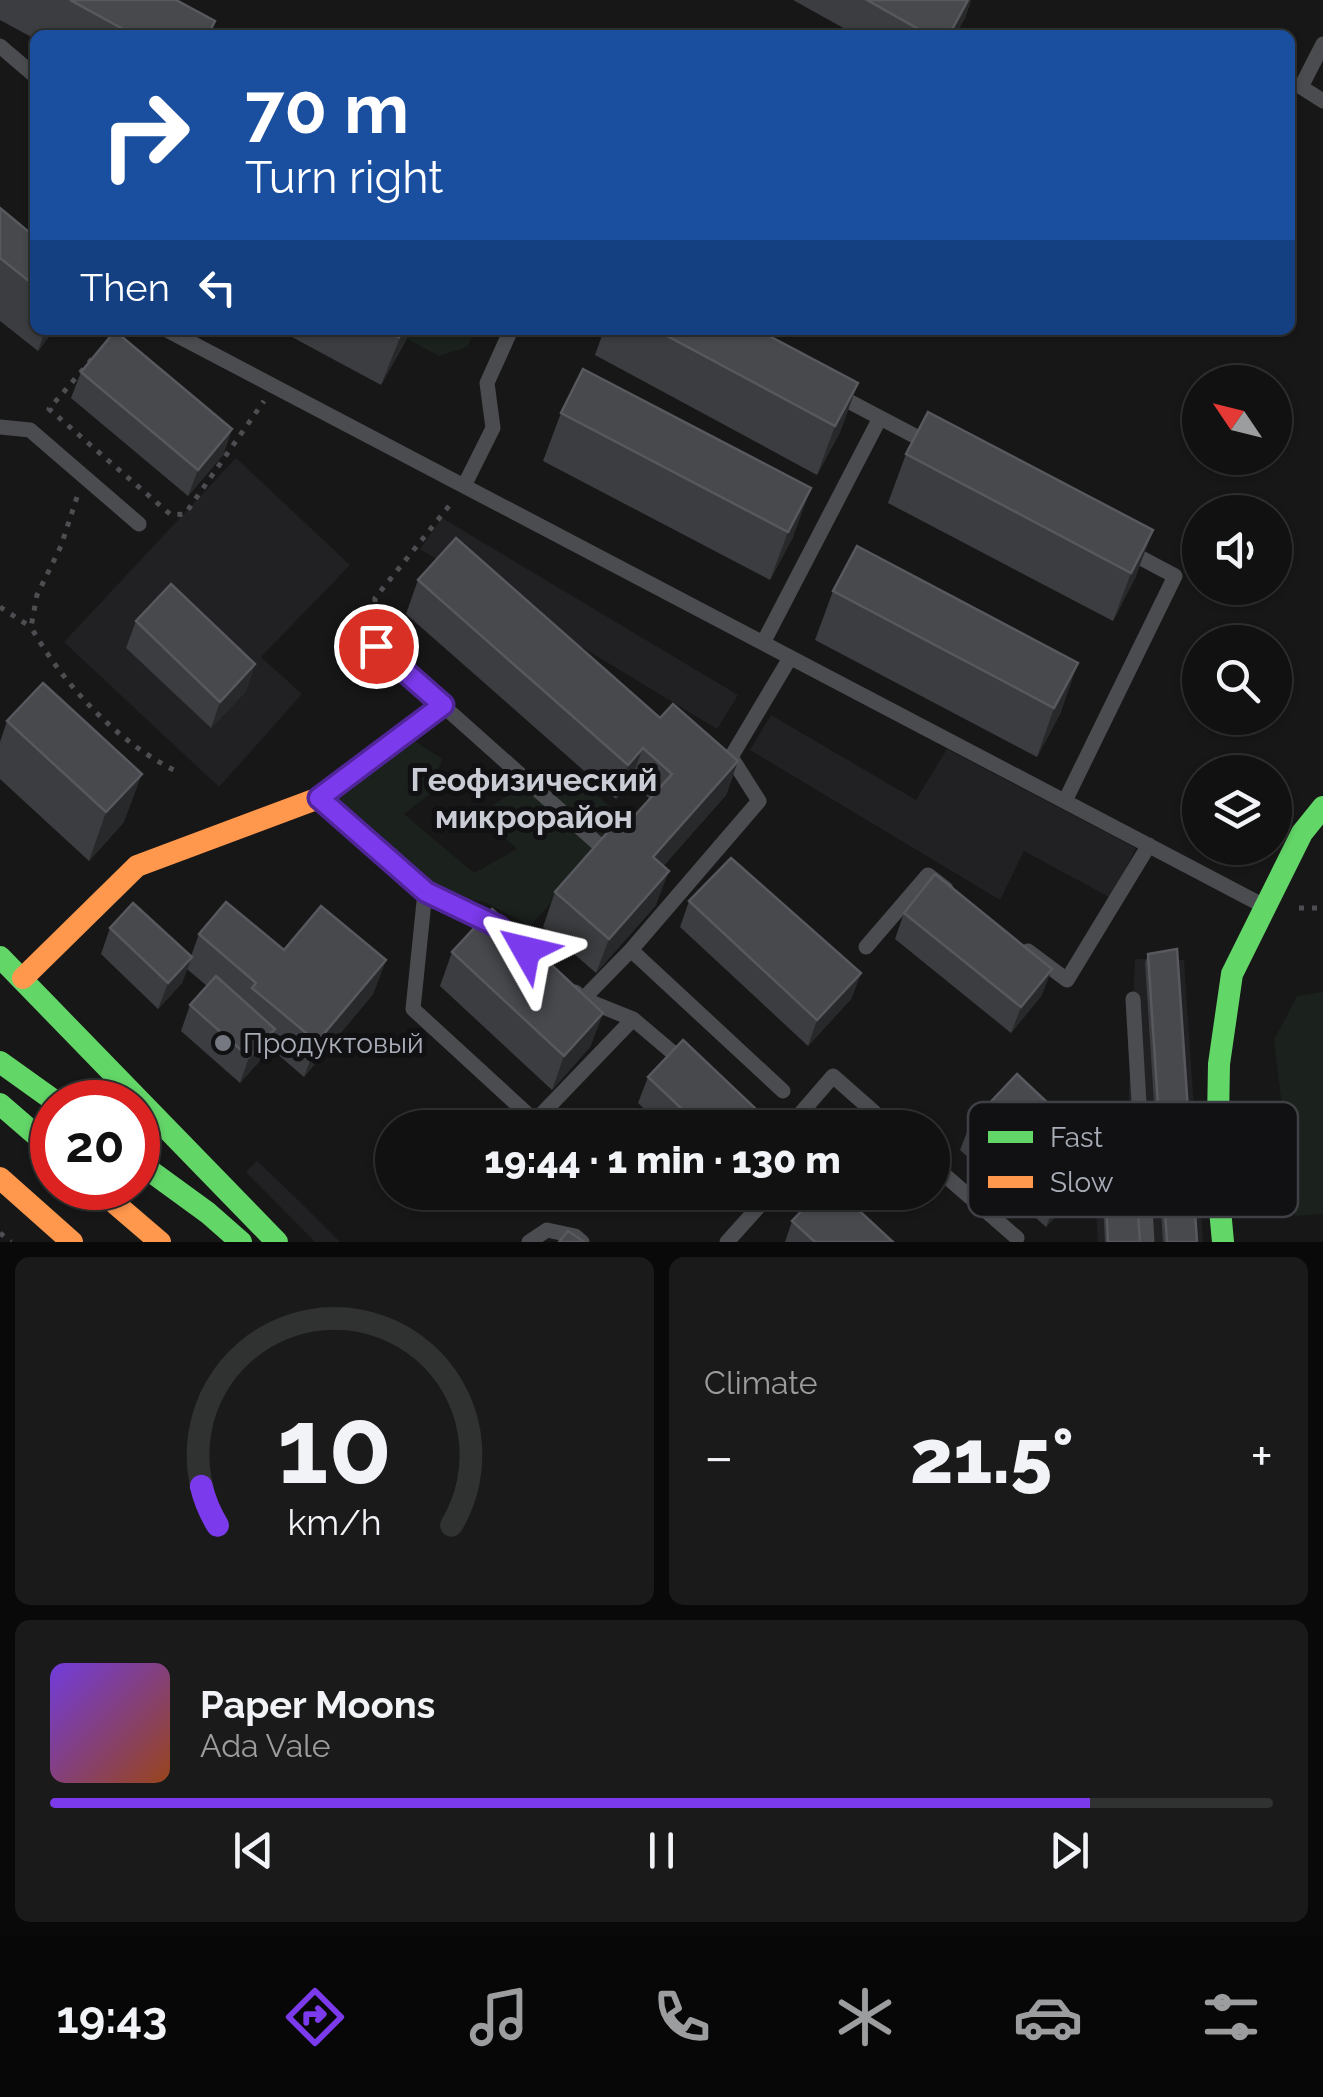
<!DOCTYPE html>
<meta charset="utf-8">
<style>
:root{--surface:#111;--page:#1a1a1a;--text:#f1f3f6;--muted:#9c9d9f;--line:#303131;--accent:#7c3aed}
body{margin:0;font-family:Raleway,sans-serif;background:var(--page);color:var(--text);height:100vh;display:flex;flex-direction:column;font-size:38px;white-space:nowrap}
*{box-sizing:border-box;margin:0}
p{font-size:32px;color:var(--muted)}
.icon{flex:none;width:55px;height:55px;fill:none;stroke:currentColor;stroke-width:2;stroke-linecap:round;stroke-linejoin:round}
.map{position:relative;height:1242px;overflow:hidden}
.sheet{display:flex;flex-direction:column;gap:15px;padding:15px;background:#090909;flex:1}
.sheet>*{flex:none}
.banner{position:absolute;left:30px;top:30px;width:1265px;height:305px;border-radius:15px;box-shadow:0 2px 8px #0004,0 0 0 2px var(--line);background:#1a4fa0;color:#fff;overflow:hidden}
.needle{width:65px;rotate:305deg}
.tools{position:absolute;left:1182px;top:365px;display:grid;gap:20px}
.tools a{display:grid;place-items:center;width:110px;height:110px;border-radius:50%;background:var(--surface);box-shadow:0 2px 8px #0004,0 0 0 2px var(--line);font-size:50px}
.speed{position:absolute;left:30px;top:1080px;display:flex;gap:20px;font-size:50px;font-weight:700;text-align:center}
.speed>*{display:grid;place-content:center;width:130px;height:130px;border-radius:50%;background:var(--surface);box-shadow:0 2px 8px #0004,0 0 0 2px var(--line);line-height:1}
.speed .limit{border:15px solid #d22;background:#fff;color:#111}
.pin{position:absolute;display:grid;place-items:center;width:85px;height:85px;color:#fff;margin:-42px;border:5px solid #fff;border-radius:50%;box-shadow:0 2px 10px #0007}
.me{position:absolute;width:110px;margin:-55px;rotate:307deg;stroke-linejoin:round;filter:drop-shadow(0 0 8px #0008)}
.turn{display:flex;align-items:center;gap:35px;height:210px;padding:0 50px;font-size:45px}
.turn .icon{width:130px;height:130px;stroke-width:2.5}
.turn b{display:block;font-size:70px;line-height:85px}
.then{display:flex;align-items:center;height:95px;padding:0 50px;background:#0003;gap:20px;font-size:38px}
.big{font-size:75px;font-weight:800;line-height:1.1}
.sheet .card{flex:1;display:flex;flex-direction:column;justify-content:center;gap:15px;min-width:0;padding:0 35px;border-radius:15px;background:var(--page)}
.sheet .dial{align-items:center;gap:0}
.dial svg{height:260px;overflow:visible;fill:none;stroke:var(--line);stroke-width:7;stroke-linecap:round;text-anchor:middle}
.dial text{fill:var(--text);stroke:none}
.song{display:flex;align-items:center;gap:30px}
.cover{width:120px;height:120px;border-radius:15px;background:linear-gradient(135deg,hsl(260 70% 55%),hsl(20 70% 35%))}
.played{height:10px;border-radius:5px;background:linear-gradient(90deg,var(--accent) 85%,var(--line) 85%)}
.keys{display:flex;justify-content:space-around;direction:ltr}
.heat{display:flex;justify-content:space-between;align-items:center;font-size:55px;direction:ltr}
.sheet .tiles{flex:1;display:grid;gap:15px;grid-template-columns:1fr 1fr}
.card:last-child{grid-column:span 2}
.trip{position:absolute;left:375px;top:1110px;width:575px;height:100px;border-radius:50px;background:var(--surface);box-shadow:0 2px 8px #0004,0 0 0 2px var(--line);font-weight:800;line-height:100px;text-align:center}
.tab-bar{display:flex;height:160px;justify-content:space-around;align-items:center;background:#070707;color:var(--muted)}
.tab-bar .icon{width:70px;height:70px}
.tab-bar .active{color:var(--accent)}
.tab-bar b{font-size:45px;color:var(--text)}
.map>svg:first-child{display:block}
.built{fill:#212124}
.green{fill:#1b211c}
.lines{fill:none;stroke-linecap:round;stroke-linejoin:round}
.path{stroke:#4d4e52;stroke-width:5;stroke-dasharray:5 8;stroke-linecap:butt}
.lane{stroke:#4b4c50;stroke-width:15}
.fast{stroke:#63d668;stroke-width:22}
.slow{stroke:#ff974d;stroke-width:22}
.wall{fill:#3c3d40}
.shaded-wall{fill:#28292a}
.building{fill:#48494d;stroke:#57595e;stroke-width:2.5}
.route-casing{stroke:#51269a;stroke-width:25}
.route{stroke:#7c3aed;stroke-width:18}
.poi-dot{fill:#757880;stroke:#111113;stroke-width:4}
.labels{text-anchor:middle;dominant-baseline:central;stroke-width:10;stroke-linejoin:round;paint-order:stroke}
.poi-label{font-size:28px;fill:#a8adb8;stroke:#111113;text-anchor:start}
.quarter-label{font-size:32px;font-weight:bold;fill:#c9ccd4;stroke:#111113}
.key{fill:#111113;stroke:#3e4045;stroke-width:2.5}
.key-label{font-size:28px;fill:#a8adb8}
</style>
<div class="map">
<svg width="1323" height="1242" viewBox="0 0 1323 1242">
<rect width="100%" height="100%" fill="#171717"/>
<path class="built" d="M236,458L350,565L261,657L302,694L219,787L64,642Z
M442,518L738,695L717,729L420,549Z
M771,715L916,800L947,749L1136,848L1111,898L1024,851L1000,900L750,750Z
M1135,959L1184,960L1203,1242H1098L1091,1141L1127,1136Z
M257,1161L299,1201L340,1242H315L246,1172Z"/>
<path class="green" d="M390,330H476L467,347L439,356Z
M404,734L442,759L430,794L404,814L474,873L517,849L479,815L544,771L597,795L626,821L530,926L485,902L425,892L319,798Z
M1323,992V1214L1295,1216L1274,1040L1297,996Z"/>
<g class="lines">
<path class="path" d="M92,359L49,409L171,515L185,514L264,401
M77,497L61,546L37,595L31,627C63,684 116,741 174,770
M0,607L31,627
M376,628L375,598L453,501
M1299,908H1323
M0,1233L11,1242"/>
<path class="lane" d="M1323,44L1301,87L1323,101
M0,46L35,76
M167,330L1262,905
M835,394L930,444
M0,427L30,430L139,524
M464,486L493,428L487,383L510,332L508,330
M763,643L880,418
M376,646L597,843
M322,801L425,892L500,929
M1065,801L1175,576L1126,550
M425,892L413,1009L535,1121L633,1019
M866,947L928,875L946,889
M631,950L783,1091
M1028,951L1067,980L1149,845
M575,992L583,999L633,1019L685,1063
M583,999L631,950L759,801L731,757L790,658
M1133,999L1147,1242
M788,1128L833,1076L892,1128
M932,1164L1017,1238
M529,1242L547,1230L575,1236L582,1242
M727,1242L772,1192"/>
<path class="fast" d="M0,957L277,1242
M0,1062L56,1102
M0,1104L52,1149
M138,1162L208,1213L241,1242
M1223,1242L1217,1177L1219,1064L1232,974L1302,833L1323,807"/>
<path class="slow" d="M23,978L137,866L319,798L443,705
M0,1178L72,1242
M97,1188L160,1242"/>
</g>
<path class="wall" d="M0,0H176L210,35H35V39L0,20Z
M793,0H971L965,18L955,35H856Z
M0,208L35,237V330H54L38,351L0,321Z
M279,330H410L405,342L381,385Z
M604,330H758L858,383L840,432L817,475L595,355Z
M583,369L793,537L770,580L543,461L561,413Z
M81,372L232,429L223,455L188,496L71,398Z
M906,454L1153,530L1135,578L1113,621L888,503Z
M418,580L738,761L726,795L663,866L656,905L596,973L543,927L555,892L621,831L650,799L630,782L616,799L406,614Z
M833,591L1061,712L1037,757L815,640Z
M136,621L255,664L246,691L211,728L126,648Z
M7,721L124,822L89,861L0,779V742Z
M689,901L861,973L851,999L808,1046L680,927Z
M904,913L1042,995L1011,1033L895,939Z
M110,928L191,956L199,934L284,950L386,960L373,994L304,1077L268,1046L265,1055L240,1083L181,1031L190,1005L207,986L187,969L182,983L158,1009L101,954Z
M452,952L603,1013L590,1047L552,1090L440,986Z
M1148,954L1197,1242H1163L1145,963Z
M648,1077L776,1128H665L638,1103Z
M970,1124L1090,1178L1046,1227L960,1150Z
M1103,1140L1140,1242H1105L1100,1149Z
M734,1192H752L743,1201Z
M792,1221L893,1242H785Z"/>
<path class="shaded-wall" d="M968,0H971L965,18L955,35H949Z
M45,330H54L38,351Z
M403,330H410L405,342L381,385Z
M858,383L840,432L817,475L835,426Z
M232,429L223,455L188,496L198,470Z
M811,488L793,537L770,580L788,532Z
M1153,530L1135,578L1113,621L1131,573Z
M1078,663L1061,712L1037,757L1054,708Z
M255,664L246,691L211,728L220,702Z
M643,748L630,782L616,799L628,765Z
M738,761L726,795L641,892L653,857Z
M142,774L124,822L89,861L106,812Z
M669,871L656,905L596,973L609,939Z
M192,957L182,983L158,1009L168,983Z
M386,960L373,994L304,1077L317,1042Z
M1052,969L1042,995L1011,1033L1021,1007Z
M861,973L851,999L808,1046L817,1020Z
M603,1013L590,1047L552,1090L564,1056Z
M275,1029L265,1055L240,1083L249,1057Z
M1100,1152L1090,1178L1046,1227L1056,1201Z"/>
<path class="building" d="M70,0H176L215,21L208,35H134Z
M867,0H968L949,35H929Z
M0,208L35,237V286L0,258Z
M386,330H403L399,337Z
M656,330H758L858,383L835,426Z
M115,331L232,429L198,470L81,372Z
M583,369L811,488L788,532L561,413Z
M928,412L1153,530L1131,573L906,454Z
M456,538L660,718L673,704L738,761L653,857L669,871L609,939L555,892L614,825L621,831L672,774L643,748L628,765L418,580Z
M857,546L1078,663L1054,708L833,591Z
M171,584L255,664L220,702L136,621Z
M43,683L142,774L106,812L7,721Z
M731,858L861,973L817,1020L689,901Z
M935,874L1052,969L1021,1007L904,913Z
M226,902L284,950L321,906L386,960L317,1042L252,988L256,983L199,934Z
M133,903L192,957L168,983L110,928Z
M492,909L603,1013L564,1056L452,952Z
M1177,949L1197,1242H1167L1148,954Z
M216,976L275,1029L249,1057L190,1005Z
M683,1040L776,1128H702L648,1077Z
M1017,1074L1100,1152L1056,1201L970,1124Z
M1133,1138L1140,1242H1108L1103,1140Z
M820,1192H839L893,1242H815L792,1221Z
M568,1231L584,1242H559Z"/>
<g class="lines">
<defs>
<path id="route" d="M376,646L443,705L319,798L426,892L497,926L526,950"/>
</defs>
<use href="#route" class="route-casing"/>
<use href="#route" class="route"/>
</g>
<circle class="poi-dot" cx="223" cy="1043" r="10"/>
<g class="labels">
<g class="poi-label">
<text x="243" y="1043">Продуктовый</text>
</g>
<g class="quarter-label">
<text x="534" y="779">Геофизический<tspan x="534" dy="37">микрорайон</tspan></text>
</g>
</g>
<rect x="968" y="1102" width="330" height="115" rx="15" class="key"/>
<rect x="988" y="1131" width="45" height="12" fill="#63d668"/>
<rect x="988" y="1176" width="45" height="12" fill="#ff974d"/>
<g class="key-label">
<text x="1050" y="1147">Fast</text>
<text x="1050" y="1192">Slow</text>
</g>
</svg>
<div class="tools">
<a><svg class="needle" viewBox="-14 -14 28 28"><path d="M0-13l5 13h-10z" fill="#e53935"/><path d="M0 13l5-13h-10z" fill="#9c9d9f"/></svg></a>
<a><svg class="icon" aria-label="sound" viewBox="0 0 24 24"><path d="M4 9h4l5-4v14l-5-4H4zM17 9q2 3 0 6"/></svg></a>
<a><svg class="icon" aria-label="search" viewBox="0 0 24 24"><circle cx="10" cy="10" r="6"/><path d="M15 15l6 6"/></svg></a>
<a><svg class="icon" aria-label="layers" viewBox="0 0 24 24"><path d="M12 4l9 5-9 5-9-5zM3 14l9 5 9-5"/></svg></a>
</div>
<div class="speed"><div class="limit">20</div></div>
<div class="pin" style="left:376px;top:646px;background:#d93025"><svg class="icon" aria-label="arrive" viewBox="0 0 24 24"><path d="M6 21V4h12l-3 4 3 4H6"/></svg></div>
<svg class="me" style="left:526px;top:950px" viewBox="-20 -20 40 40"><path d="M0-17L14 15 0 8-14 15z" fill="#7c3aed" stroke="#fff" stroke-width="4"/></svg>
<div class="trip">19:44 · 1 min · 130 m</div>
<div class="banner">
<div class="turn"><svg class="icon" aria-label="right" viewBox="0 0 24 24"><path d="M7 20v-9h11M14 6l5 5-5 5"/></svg><div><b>70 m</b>Turn right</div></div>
<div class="then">Then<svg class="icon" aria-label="left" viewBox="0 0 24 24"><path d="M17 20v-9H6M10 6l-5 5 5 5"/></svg></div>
</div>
</div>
<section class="sheet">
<div class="tiles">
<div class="card dial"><svg viewBox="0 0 100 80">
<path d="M14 69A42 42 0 1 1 86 69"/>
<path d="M14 69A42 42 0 0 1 9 57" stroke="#7c3aed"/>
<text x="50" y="56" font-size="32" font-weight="700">10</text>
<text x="50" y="72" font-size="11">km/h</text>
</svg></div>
<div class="card"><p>Climate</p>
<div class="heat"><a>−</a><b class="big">21.5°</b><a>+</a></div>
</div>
<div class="card">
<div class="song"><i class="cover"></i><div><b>Paper Moons</b><p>Ada Vale</p></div></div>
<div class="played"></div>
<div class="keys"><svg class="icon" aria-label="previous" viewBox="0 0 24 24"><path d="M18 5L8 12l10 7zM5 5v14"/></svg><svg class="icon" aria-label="pause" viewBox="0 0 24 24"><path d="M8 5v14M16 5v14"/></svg><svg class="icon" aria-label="next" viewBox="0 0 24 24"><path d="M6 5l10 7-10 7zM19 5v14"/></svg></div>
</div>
</div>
</section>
<nav class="tab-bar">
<b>19:43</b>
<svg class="icon active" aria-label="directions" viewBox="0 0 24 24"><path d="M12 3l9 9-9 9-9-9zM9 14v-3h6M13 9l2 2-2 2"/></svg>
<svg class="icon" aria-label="music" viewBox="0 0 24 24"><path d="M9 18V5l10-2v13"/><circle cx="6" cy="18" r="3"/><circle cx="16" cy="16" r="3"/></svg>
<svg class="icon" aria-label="phone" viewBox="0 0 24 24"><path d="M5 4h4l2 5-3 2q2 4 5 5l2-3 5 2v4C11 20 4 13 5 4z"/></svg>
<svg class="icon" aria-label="climate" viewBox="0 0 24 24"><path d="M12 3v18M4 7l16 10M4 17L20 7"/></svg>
<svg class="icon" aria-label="car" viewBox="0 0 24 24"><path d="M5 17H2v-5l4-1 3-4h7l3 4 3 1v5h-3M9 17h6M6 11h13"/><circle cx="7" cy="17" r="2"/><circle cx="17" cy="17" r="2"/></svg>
<svg class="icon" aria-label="filters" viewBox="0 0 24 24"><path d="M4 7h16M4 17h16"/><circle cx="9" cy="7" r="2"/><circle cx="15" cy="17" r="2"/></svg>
</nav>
